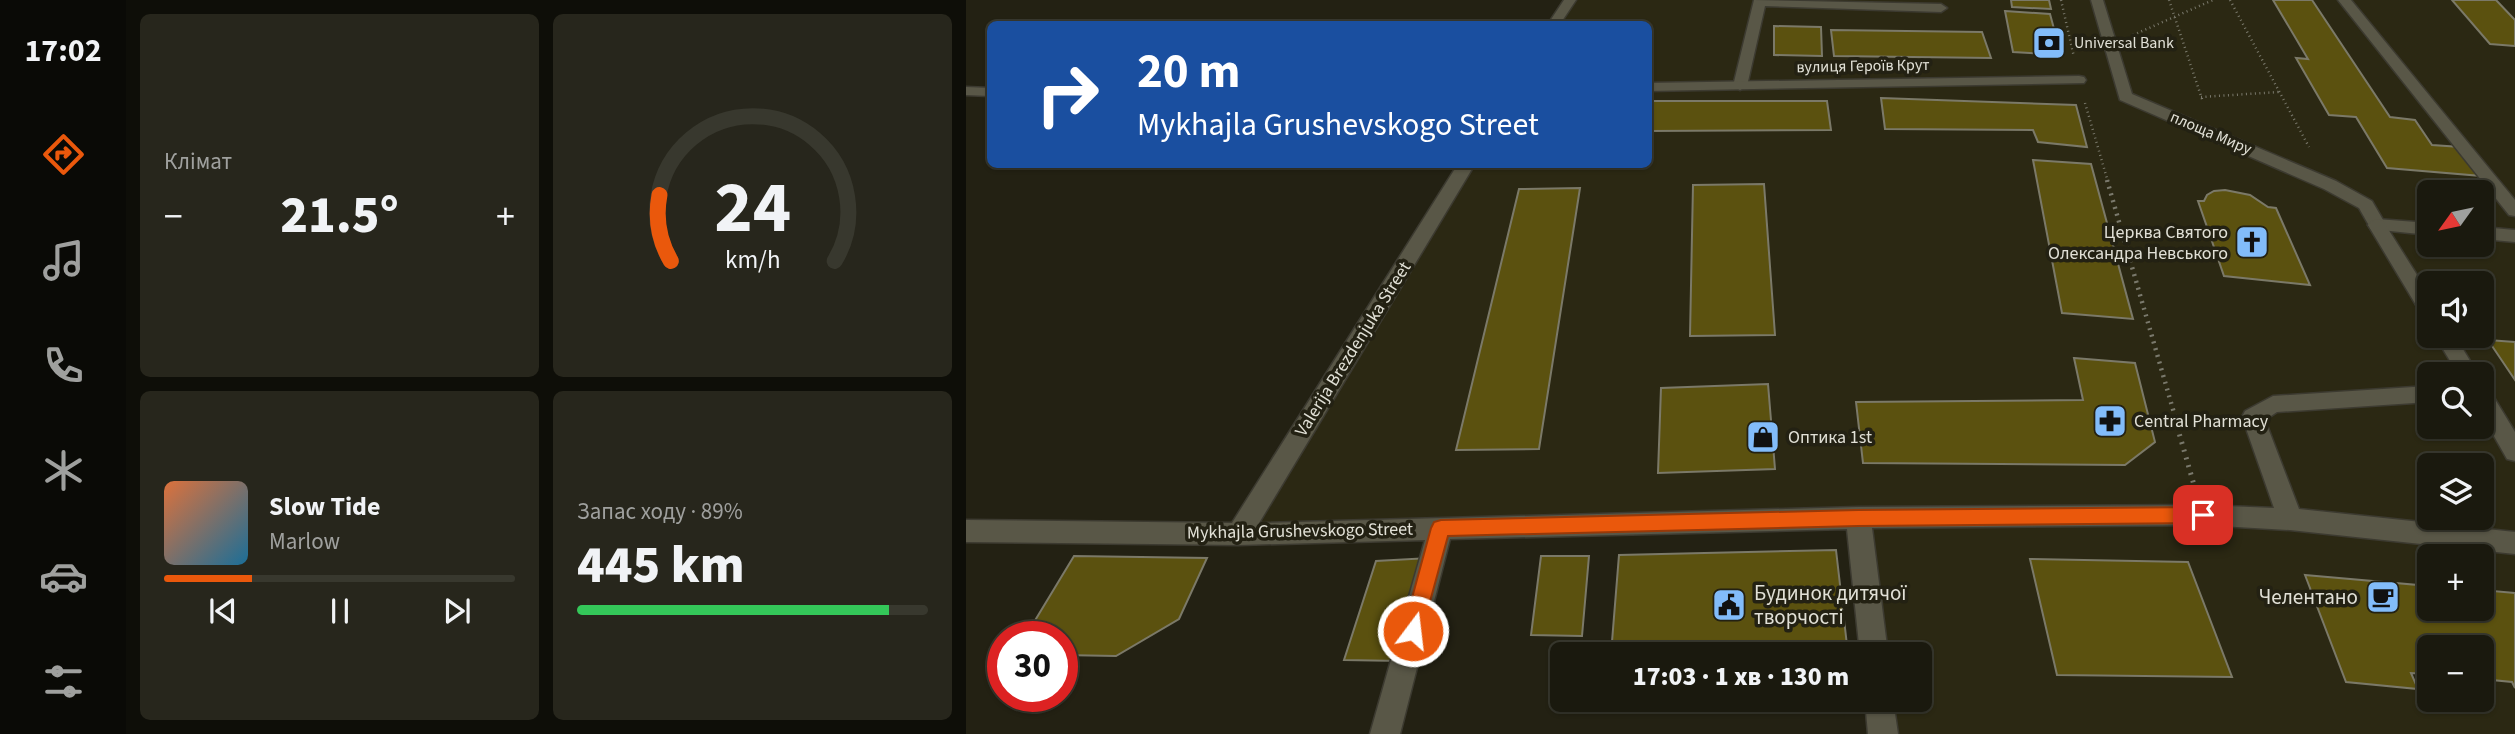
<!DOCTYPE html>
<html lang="uk">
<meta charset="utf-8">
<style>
:root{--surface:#1a190e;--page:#27261c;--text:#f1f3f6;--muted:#9fa09e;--line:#38382e;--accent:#ea580c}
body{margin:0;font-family:"Source Sans 3",sans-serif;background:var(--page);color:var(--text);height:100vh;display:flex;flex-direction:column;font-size:26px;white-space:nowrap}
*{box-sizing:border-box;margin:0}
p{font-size:23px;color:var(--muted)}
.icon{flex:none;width:38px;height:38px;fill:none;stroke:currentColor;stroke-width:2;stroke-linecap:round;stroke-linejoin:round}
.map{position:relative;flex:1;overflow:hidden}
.side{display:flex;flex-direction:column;gap:14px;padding:14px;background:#0e0e08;width:840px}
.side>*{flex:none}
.hud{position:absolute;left:21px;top:21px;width:665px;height:147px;border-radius:10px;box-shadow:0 2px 5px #0004,0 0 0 2px var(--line);background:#1a4fa0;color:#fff;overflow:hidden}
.needle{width:46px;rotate:237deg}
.fabs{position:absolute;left:1451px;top:180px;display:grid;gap:14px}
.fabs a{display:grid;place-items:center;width:77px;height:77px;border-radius:10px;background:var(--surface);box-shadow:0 2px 5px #0004,0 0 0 2px var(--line);font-size:35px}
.speed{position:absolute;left:21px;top:621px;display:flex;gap:14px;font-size:35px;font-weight:700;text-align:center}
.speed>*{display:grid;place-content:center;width:91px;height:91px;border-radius:50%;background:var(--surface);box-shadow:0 2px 5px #0004,0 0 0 2px var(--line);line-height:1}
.speed .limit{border:10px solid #d22;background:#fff;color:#111}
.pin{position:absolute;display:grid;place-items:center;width:60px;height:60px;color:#fff;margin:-30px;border-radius:14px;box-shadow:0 4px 10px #0006}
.me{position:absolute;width:77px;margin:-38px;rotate:15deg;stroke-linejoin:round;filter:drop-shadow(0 0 5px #0008)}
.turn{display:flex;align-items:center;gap:24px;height:147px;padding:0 35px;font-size:32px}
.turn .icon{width:91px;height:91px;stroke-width:2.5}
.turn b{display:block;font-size:49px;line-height:60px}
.big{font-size:52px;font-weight:800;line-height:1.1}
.side .tile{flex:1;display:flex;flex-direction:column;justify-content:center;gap:10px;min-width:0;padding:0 24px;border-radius:10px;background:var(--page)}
.side .dial{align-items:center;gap:0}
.dial svg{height:182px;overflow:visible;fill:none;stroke:var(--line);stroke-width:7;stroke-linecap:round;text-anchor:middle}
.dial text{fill:var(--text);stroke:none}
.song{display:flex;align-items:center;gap:21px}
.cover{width:84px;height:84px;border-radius:10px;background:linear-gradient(135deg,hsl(20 70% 55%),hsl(200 70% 35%))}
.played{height:7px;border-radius:4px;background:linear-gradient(90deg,var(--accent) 25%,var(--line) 25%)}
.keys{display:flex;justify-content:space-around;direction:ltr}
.heat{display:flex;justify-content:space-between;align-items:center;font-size:38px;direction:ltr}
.charge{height:10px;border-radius:5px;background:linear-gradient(90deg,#34c759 89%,var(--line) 0)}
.side .tiles{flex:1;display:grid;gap:14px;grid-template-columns:repeat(2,1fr)}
.trip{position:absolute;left:584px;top:642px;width:382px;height:70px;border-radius:10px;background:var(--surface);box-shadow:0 2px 5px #0004,0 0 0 2px var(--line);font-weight:800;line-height:70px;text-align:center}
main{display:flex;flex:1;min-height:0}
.menu{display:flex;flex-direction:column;width:126px;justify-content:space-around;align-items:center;background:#0a0a06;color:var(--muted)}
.menu .icon{width:49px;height:49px}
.menu .active{color:var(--accent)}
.menu b{font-size:32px;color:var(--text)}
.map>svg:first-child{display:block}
.built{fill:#2b2813;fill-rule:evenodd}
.building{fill:#5b510f;stroke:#7b7968;stroke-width:2}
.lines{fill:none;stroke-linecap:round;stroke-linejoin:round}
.service-casing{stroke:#3c3a30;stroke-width:3}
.pedestrian-casing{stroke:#3c3a30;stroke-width:3}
.minor-casing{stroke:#3c3a30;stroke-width:3}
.tertiary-casing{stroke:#3c3a30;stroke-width:3}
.path-far2{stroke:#7a796c;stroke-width:2.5;stroke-dasharray:1 3.5;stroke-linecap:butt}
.path-far1{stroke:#7a796c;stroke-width:4.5;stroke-dasharray:2 5;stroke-linecap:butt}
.path{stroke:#7a796c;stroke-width:5;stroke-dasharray:2 6;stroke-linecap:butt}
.service{fill:#595747;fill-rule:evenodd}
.pedestrian{fill:#595747;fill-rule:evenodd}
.minor{fill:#595747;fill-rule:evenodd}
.tertiary{fill:#595747;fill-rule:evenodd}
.route{fill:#ea580c;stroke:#983908;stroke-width:2}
.labels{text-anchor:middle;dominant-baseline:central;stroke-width:7;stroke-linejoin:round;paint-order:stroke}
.far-poi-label{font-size:16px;fill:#e1e0d6;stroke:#232113;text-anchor:start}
.far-street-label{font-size:16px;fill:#e1e0d6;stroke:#232113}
.poi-label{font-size:18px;fill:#e1e0d6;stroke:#232113;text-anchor:start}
.street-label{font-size:18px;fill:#e1e0d6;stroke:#232113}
.near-poi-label{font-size:21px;fill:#e1e0d6;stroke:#232113;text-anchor:start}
</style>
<main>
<nav class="menu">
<b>17:02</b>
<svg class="icon active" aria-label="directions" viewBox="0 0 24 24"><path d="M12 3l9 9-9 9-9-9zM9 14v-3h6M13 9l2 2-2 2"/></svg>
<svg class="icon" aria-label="music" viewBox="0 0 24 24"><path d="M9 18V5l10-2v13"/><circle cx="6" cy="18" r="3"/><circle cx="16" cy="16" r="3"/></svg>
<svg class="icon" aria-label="phone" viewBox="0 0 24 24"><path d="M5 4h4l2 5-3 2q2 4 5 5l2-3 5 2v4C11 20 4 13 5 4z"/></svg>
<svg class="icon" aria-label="climate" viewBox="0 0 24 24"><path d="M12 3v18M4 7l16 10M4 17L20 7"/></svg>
<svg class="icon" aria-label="car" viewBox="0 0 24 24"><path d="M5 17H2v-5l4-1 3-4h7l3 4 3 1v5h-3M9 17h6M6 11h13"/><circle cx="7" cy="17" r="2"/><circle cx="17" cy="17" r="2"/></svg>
<svg class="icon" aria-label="filters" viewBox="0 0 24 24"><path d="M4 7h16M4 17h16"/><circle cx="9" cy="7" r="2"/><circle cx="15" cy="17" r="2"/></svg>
</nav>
<section class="side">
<div class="tiles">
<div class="tile"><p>Клімат</p>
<div class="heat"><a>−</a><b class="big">21.5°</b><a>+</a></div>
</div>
<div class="tile dial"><svg viewBox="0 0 100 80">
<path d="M14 69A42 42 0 1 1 86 69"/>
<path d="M14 69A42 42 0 0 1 9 40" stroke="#ea580c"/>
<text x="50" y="56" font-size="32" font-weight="700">24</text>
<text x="50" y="72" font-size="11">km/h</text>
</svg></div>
<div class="tile">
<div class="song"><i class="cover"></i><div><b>Slow Tide</b><p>Marlow</p></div></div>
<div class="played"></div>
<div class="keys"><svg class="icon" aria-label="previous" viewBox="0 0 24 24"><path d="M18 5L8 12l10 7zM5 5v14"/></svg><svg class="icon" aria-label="pause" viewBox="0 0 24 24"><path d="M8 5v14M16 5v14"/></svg><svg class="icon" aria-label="next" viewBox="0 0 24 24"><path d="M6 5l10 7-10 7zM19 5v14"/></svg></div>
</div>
<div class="tile"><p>Запас ходу · 89%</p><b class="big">445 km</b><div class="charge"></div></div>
</div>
</section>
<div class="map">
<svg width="1549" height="734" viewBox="0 0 1549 734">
<rect width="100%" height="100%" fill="#232113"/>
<path class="built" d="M604,0H1549V734H917L913,700H954V654H908L892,518L273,534L501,165L682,164V24H588ZM1463,192H1516V245H1463ZM1463,284H1516V336H1463ZM1463,374H1516V427H1463ZM1463,466H1516V518H1463ZM1463,556H1516V609H1463ZM1463,648H1516V700H1463Z"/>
<path class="building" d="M1045,0H1083L1085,9L1046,7Z
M1307,0H1346L1424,117L1449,120L1466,145L1495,147L1516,176L1421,168L1390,117L1363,115L1330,58L1342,59Z
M1486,0H1530L1549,20V46L1524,44Z
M1039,11L1084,14L1095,55L1047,52Z
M808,26L855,27L856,56L808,55Z
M865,30L1016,32L1025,58L868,56Z
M915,98L1110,105L1121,147L1072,142L1067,130L919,129Z
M682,101H861L865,130L682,131Z
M1067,160L1125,164L1167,319L1096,313Z
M798,184L809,335L724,336L727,185Z
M614,188L573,449L490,450L553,189Z
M1259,190L1284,195L1302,207L1310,208L1344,285L1258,276L1232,201H1238L1241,195L1248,191Z
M1522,340L1549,342V380Z
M1108,358L1169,363L1189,442L1159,465L897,463L890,402L1117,400Z
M802,384L809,469L692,473L695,388Z
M870,550L882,654H645L653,555Z
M108,556L241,558L213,619L150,656L96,655V637H59Z
M575,556H623L616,636L565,635Z
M463,558L436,661L378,660L410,561Z
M1064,559L1222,562L1266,677L1091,675Z
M1339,575L1463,586V609H1516V590L1549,593V688L1546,682L1516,679V648H1463V674L1445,673L1452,689L1380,682Z"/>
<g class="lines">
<defs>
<path id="service" d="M788,0L975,4L981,8L975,12L799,6L781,86L774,90L767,86Z"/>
<path id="pedestrian" d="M1125,0H1137L1166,94L1370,181L1406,201L1420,225L1417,229H1405L1393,208L1358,189L1154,100Z"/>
<path id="minor" d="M598,0H610L594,24H582Z
M1372,0H1385L1549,200V216L1543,215Z
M1113,76L1118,77L1120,80L1118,83L682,91V83Z
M0,87L24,88V96L0,95Z
M492,164H509L293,523L892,507L1237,505L1308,508L1276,417L1279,411L1307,396L1463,386V402L1311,412L1299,420L1333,509L1549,532V554L1324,530L1237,525L906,528L922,654H894L881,529L484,539L434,734H404L459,540L273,545L0,542V520L266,523Z
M1411,219L1463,223V235L1405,229L1402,225L1405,221Z
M1516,227L1549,230V242L1516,239Z
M899,700H927L932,734H902Z"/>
<path id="tertiary" d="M1411,219L1417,221L1463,294V317L1456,315L1402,225Z
M1469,336H1489L1512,374H1492Z
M1516,389L1524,391L1549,432V461L1541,459L1516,415Z"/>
</defs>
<use href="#service" class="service-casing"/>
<use href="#pedestrian" class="pedestrian-casing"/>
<use href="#minor" class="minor-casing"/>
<use href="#tertiary" class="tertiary-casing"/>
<path class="path-far2" d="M1095,0L1108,57
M1203,0L1237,102
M1264,0L1343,147
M1167,35L1247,0
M1235,97L1313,92
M1119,103L1142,182"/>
<path class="path-far1" d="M1141,180L1210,420"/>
<path class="path" d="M1209,419L1228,485"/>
<use href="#service" class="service"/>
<use href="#pedestrian" class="pedestrian"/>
<use href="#minor" class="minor"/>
<use href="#tertiary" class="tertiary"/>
</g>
<path class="route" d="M1237,507L1243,509L1246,515L1243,521L1237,523L892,526L482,536L454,638L447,641L440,638L437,631L465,528L468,522L475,520L892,510Z"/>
<defs>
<symbol id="bank-square" viewBox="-11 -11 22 22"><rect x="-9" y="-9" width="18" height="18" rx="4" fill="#82bcfa" stroke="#232113"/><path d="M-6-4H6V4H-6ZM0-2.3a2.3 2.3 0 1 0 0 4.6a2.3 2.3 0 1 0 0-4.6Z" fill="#111"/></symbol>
<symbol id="church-square" viewBox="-11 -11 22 22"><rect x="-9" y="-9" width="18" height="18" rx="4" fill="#82bcfa" stroke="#232113"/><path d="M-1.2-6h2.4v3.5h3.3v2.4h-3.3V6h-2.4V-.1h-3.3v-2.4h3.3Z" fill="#111"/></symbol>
<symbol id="pharmacy-square" viewBox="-11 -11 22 22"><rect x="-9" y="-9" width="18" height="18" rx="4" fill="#82bcfa" stroke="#232113"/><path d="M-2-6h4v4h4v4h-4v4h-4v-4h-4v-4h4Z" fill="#111"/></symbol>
<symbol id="shop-square" viewBox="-11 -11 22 22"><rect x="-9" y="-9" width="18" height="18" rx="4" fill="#82bcfa" stroke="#232113"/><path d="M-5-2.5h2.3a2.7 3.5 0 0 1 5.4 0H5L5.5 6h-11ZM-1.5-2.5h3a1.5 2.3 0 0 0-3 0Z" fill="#111"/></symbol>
<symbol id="cafe-square" viewBox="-11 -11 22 22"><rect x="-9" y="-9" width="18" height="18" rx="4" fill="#82bcfa" stroke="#232113"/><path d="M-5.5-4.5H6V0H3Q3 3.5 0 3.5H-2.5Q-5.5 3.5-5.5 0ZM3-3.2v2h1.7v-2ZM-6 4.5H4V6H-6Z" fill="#111"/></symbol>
<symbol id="civic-square" viewBox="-11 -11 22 22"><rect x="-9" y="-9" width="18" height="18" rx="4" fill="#82bcfa" stroke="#232113"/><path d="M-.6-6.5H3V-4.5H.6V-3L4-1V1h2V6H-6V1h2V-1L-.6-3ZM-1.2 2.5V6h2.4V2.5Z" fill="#111"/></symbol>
</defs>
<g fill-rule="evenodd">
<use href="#bank-square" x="1064" y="24" width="38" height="38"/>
<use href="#church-square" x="1267" y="223" width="38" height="38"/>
<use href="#pharmacy-square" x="1125" y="402" width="38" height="38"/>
<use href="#shop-square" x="778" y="418" width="38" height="38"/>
<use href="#cafe-square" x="1398" y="578" width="38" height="38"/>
<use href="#civic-square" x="744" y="586" width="38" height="38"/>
</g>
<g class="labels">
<g class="far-poi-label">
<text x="1108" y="43">Universal Bank</text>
</g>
<g class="far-street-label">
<text transform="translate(897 66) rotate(-1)">вулиця Героїв Крут</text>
<text transform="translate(1245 133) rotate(23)">площа Миру</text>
</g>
<g class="poi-label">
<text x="1262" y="232" text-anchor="end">Церква Святого<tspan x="1262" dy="21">Олександра Невського</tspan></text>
<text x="1168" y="421">Central Pharmacy</text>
<text x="822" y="437">Оптика 1st</text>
</g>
<g class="street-label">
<text transform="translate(387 349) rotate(-58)">Valerija Brezdenjuka Street</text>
<text transform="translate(334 531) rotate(-1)">Mykhajla Grushevskogo Street</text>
</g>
<g class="near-poi-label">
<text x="788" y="593">Будинок дитячої<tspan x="788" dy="24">творчості</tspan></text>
<text x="1392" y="597" text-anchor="end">Челентано</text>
</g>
</g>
</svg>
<div class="fabs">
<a><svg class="needle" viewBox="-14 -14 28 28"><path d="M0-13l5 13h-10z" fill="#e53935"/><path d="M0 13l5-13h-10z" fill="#9fa09e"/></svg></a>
<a><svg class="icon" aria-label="sound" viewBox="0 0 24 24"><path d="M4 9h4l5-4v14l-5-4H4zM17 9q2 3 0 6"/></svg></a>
<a><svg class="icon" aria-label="search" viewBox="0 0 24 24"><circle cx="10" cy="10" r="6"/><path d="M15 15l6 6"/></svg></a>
<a><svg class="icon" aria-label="layers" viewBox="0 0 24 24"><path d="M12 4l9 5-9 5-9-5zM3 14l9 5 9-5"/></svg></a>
<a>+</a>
<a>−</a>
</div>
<div class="speed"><div class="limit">30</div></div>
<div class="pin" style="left:1237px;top:515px;background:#d93025"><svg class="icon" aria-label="arrive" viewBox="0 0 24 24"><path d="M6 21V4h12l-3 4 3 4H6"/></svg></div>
<svg class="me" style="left:447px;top:631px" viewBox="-20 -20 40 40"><circle r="17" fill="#ea580c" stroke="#fff" stroke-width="3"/><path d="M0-11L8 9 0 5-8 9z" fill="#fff"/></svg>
<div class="trip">17:03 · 1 хв · 130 m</div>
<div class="hud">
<div class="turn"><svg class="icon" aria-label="right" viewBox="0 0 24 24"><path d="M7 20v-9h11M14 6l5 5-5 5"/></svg><div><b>20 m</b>Mykhajla Grushevskogo Street</div></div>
</div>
</div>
</main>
